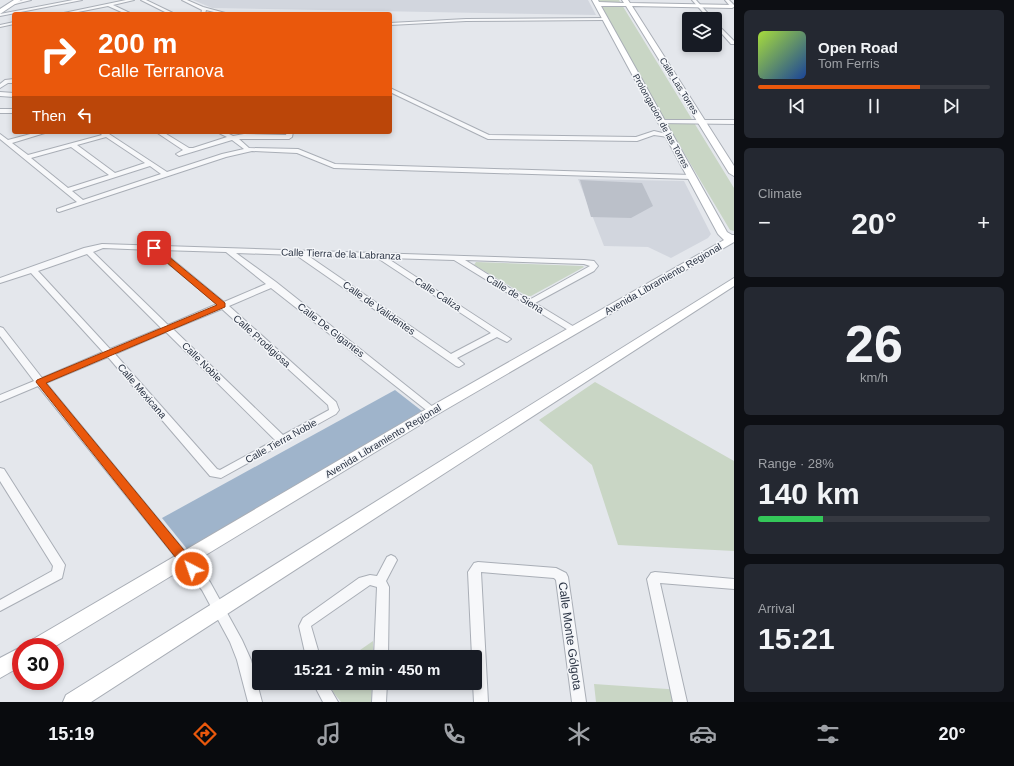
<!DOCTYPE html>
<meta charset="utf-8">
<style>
:root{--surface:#171b24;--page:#242831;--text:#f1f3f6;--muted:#9ea1a6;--line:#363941;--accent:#ea580c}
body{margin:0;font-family:Arial,sans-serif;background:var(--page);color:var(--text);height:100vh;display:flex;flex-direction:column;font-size:15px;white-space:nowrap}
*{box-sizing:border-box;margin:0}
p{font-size:13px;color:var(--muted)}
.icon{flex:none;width:22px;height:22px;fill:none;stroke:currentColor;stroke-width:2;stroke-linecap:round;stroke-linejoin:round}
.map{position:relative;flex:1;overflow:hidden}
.details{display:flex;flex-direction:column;gap:10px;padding:10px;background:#0d0f14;width:280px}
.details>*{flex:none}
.hud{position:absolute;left:12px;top:12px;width:380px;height:122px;border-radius:4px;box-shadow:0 2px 6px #0003;background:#ea580c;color:#fff;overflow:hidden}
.fabs{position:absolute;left:682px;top:12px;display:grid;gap:8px}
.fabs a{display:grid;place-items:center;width:40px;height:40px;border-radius:4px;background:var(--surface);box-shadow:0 2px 6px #0003;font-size:20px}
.speed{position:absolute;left:12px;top:638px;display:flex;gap:8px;font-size:20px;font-weight:700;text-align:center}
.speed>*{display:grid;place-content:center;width:52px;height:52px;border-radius:50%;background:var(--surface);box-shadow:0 2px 6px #0003;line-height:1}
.speed .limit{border:6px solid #d22;background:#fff;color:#111}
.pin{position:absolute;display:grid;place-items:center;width:34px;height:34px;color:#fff;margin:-17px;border-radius:8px;box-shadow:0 2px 6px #0006}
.me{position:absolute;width:44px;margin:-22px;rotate:319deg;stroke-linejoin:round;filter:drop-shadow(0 0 3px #0008)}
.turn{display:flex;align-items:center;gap:14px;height:84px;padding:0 20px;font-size:18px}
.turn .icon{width:52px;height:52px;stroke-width:2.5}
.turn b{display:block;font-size:28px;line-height:34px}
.then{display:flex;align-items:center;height:38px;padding:0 20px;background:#0003;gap:8px;font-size:15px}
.big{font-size:30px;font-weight:700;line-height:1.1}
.details .tile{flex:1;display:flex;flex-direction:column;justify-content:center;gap:6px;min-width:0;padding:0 14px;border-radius:6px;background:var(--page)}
.details .dial{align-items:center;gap:0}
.dial b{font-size:52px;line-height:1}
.song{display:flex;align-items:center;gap:12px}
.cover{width:48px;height:48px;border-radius:6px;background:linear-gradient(135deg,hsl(80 70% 55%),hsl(220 70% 35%))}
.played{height:4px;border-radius:2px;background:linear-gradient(90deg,var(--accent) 70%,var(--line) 70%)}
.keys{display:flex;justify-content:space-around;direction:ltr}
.heat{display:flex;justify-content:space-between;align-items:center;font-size:22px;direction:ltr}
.charge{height:6px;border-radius:3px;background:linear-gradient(90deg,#34c759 28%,var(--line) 0)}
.trip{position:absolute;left:252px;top:650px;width:230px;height:40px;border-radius:4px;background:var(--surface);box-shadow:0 2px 6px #0003;font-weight:700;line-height:40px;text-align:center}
.tab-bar{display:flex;height:64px;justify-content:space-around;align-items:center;background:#090b0e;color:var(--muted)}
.tab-bar .icon{width:28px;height:28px}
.tab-bar .active{color:var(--accent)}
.tab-bar b{font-size:18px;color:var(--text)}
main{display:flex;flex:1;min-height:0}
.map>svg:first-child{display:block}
.built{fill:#d2d6de}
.green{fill:#c9d6c5}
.water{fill:#9fb4cb}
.building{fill:#bbc0c9}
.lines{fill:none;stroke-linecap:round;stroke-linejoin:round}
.street-casing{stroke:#a9aeb6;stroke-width:2}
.secondary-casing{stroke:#a9aeb6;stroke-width:2}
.street{fill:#f7f8fa;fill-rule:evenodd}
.secondary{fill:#fff;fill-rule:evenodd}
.route{fill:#ea580c;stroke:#983908}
.labels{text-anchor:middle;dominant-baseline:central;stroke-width:3;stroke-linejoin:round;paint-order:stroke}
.far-street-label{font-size:9px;fill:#2b3444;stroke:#f4f6f9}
.street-label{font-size:10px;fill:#2b3444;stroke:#f4f6f9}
.near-street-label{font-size:12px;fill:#2b3444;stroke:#f4f6f9}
</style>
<main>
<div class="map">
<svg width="734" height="702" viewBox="0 0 734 702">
<rect width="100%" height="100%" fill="#e4e7ec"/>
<path class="built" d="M193,0H588L596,15L212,8Z
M578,179L684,181L711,234L708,238L671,258L648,247L604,246Z"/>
<path class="green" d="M596,0H619L734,188V231L730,230L604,19Z
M476,262L583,266L584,267L531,296H527L474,265Z
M595,382L734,461V551L618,545L592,465L539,420Z
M373,641V657H350Z
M331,683H372L371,702H341L333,692Z
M594,684L682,690L685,702H596Z"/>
<path class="water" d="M395,390L422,411L187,549L162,518Z"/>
<path class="building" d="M580,180L642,183L653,206L631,218L591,217Z"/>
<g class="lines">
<defs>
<path id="street" d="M23,0H31L15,4L13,3Z
M73,0H82L0,16V14Z
M126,0H134L113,5L132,14H126L108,6L68,14H59Z
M141,0H146L175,14H169Z
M182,0H187L203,7L229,14H222L206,10L205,14H201L202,10Z
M692,0H696L713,19H709Z
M725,0H729L734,5L730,6Z
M606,18L604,20L466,21L390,25V23L466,19Z
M14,22V24L0,27V25Z
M715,22L734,41V44H731L715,26Z
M14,79V83H8L0,88V84L5,80Z
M390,88L489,135L636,137L654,131L671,135L668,137L654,135L637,141L488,139L390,92Z
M0,92L14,93V97L0,96Z
M0,109H14V113H0Z
M661,120H734V124L659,123V121Z
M38,132H48L12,143L28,155L102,135L99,132H106L167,172L222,154L244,149L232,140L179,156L176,154L183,150L156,132H163L189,148H193L227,137L217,132H225L233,136L244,134L286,135L287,132H293L292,137L289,139H239L249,148L298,149L335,164L691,175L694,177L691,179L334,168L297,153L252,151L226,157L59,212L57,211V209L77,202L0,139V134L8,140ZM106,137L145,163L115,173L77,145ZM71,147L109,175L68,188L31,158ZM150,166L161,174L83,200L72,191Z
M102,244L584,260L594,261L598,266L594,271L535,303L576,328L577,330L573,333L454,260L387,258L511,339L507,342L497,337L457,358L464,364L459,367L456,366L296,255L236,253L276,282L438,411L436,413H430L271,288L229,306L336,402L339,410L336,414L221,478L210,476L108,357L46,383L210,582L242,640L251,660L262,702H248L237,660L230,642L202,590L38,386L0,402V395L34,381L0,336V327L3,328L42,378L103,352L31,273L0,283V278L84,248ZM103,248L152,250L217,304L168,325L93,252ZM161,250L226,252L266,284L224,302ZM87,254L161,328L110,349L38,271ZM307,255L376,257L491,333L451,354ZM465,260L584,264L590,266L529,300ZM222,309L328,405L329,410L283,435L173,329ZM166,332L275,440L220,470L217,469L115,354Z
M0,468L4,469L65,565L62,578L0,611V600L52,571L53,566L0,481Z
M391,555L395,557L397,560L386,581L389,587L388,657H374L377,587L370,585L311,626L320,657H306L299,626L303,618L359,578L370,575L377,576L387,557Z
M478,562L556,568L566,573L568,577L586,702H572L556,580L554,578L481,572L488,702H474L473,683H475V657H472L468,572L474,563Z
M655,572L734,579V589L660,583L687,702H673L647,579L651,573Z
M313,683H327L338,702H323Z
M373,683H387L386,702H372Z"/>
<path id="secondary" d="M14,0H21L0,14V9Z
M592,0H598L599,2L624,3L622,0H628L630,3L734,5V7L732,8L632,6L734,166V176L729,173L626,6H601L727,232L732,235H734V242L438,414L54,647H28L30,641L428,408L724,240L718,234Z
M734,278V286L91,702H63L66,695Z
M21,647V666L0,678V658Z"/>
</defs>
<use href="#street" class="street-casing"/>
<use href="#secondary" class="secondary-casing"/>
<use href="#street" class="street"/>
<use href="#secondary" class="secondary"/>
</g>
<path class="route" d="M152,247H157L225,303V307L46,383L197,566L198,569L197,573L192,574L188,573L36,382L37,380L217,305L152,250Z"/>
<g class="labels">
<g class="far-street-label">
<text transform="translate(679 86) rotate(58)">Calle Las Torres</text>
<text transform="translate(661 121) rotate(61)">Prolongacion de las Torres</text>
</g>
<g class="street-label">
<text transform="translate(341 254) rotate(2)">Calle Tierra de la Labranza</text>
<text transform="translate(663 279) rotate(-30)">Avenida Libramiento Regional</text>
<text transform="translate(438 294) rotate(33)">Calle Caliza</text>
<text transform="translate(515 294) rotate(31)">Calle de Siena</text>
<text transform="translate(379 308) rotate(35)">Calle de Validentes</text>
<text transform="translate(331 330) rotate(38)">Calle De Gigantes</text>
<text transform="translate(262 341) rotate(42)">Calle Prodigiosa</text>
<text transform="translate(202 362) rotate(45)">Calle Noble</text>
<text transform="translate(142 391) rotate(49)">Calle Mexicana</text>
<text transform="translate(281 441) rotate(-29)">Calle Tierra Noble</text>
<text transform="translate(383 441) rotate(-31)">Avenida Libramiento Regional</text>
</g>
<g class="near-street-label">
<text transform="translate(570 636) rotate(82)">Calle Monte Gólgota</text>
</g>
</g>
</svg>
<div class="fabs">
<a><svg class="icon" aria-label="layers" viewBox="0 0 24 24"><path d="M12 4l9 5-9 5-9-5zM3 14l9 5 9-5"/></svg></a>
</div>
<div class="speed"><div class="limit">30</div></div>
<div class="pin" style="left:154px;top:248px;background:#d93025"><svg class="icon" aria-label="arrive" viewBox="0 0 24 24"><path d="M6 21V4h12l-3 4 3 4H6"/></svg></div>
<svg class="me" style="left:192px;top:569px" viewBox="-20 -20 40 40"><circle r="17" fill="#ea580c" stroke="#fff" stroke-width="3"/><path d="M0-11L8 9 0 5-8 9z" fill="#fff"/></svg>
<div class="trip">15:21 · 2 min · 450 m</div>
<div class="hud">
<div class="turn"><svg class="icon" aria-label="right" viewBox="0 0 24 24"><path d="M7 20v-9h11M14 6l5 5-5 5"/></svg><div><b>200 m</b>Calle Terranova</div></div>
<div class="then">Then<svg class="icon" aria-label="left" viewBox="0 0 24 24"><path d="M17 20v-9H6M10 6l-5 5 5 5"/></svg></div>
</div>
</div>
<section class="details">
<div class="tile">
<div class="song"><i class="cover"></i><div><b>Open Road</b><p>Tom Ferris</p></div></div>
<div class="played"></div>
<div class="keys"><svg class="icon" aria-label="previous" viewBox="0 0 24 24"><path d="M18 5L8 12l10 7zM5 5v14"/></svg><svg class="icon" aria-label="pause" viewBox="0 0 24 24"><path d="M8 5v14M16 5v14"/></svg><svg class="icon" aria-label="next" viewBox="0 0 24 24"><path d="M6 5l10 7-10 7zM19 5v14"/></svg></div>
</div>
<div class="tile"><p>Climate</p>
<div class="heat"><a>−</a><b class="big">20°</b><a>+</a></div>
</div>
<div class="tile dial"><b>26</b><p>km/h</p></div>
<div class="tile"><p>Range · 28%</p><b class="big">140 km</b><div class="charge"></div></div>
<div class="tile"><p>Arrival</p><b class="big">15:21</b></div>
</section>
</main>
<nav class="tab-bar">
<b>15:19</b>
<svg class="icon active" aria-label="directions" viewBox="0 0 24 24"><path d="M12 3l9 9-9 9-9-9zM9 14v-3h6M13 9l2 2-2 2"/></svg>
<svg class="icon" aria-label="music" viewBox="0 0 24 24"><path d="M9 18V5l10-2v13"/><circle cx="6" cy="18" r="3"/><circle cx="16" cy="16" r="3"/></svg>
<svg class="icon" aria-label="phone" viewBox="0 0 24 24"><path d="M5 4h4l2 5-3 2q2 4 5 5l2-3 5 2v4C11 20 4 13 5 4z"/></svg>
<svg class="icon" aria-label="climate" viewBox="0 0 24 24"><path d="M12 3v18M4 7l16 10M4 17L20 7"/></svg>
<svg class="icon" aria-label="car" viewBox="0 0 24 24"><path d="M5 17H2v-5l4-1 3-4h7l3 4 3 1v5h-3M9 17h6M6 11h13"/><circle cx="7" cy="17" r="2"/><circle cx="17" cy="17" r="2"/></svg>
<svg class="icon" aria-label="filters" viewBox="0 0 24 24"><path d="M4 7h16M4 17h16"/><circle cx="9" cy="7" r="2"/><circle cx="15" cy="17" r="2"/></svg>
<b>20°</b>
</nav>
